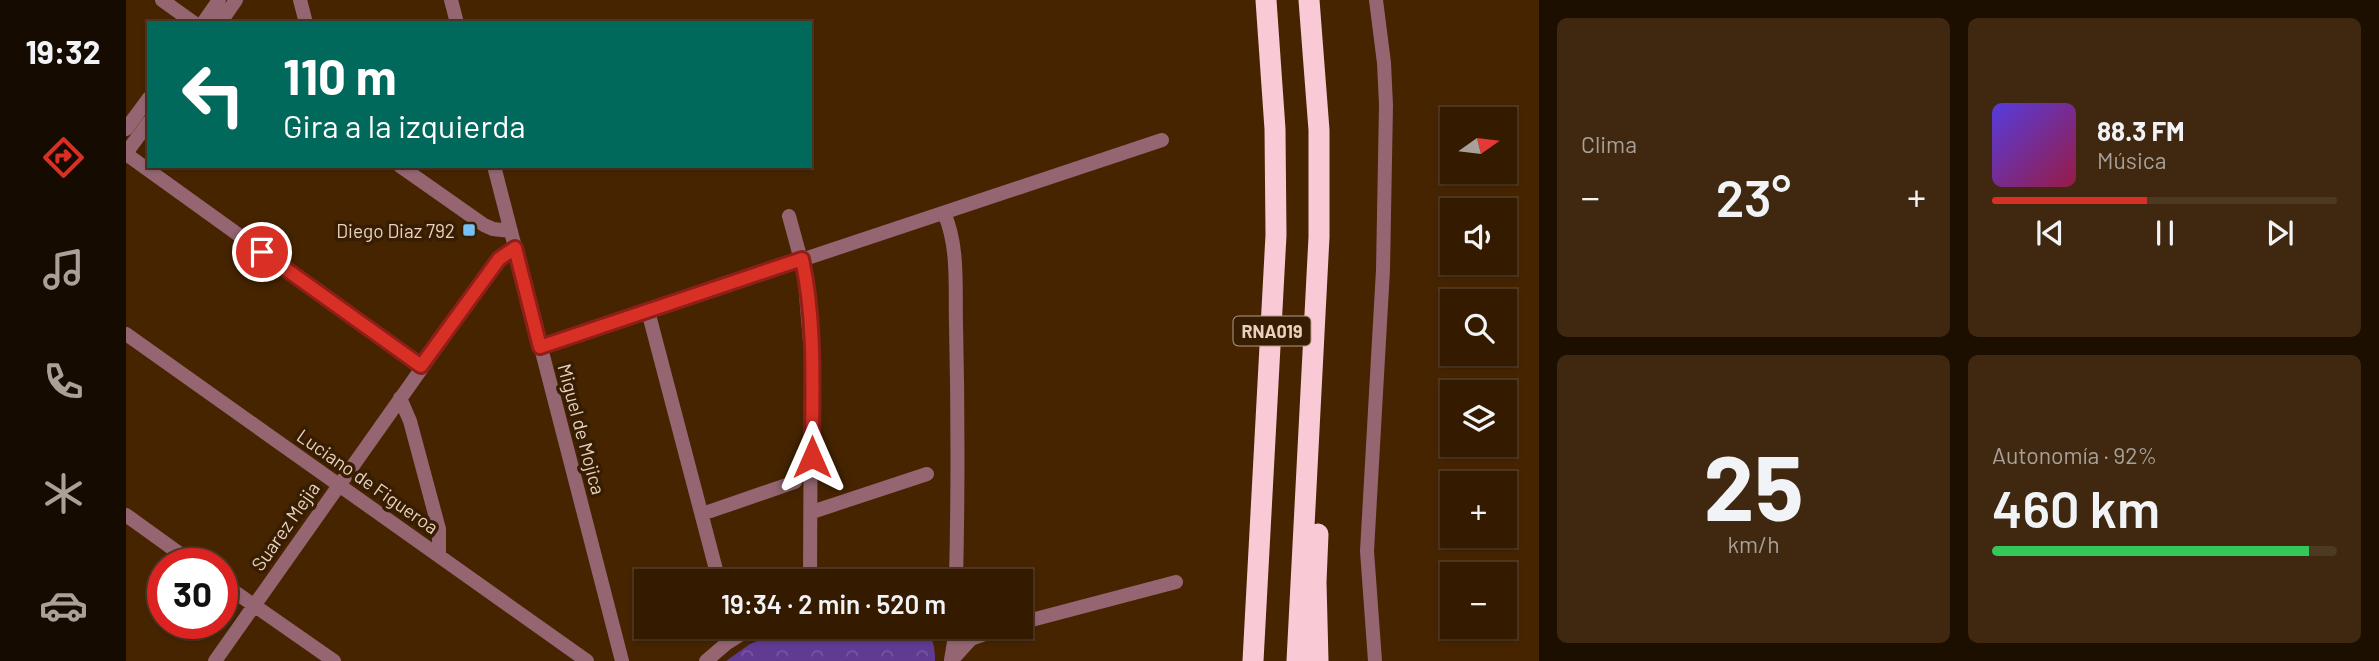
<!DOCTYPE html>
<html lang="es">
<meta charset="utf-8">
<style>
:root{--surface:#341b00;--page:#3f280f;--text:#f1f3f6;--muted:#a9a199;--line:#4e3922;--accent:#d93025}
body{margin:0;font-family:Barlow,sans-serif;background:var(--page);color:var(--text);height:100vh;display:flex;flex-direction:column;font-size:26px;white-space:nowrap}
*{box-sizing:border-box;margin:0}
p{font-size:23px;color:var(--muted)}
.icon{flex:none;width:38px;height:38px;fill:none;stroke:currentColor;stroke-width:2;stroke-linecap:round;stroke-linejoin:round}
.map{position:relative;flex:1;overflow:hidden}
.side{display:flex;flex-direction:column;gap:18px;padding:18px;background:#1d0f00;width:840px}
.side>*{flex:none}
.guide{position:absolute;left:21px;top:21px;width:665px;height:147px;border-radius:0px;box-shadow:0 2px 5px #0004,0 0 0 2px var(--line);background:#00695c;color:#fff;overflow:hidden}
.needle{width:46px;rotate:76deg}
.buttons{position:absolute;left:1314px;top:107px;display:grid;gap:14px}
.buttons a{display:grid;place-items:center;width:77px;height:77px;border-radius:0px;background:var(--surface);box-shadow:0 2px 5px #0004,0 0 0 2px var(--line);font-size:35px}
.speed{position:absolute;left:21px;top:548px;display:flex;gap:14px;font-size:35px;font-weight:700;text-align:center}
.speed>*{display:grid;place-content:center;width:91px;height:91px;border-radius:50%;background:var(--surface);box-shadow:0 2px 5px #0004,0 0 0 2px var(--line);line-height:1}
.speed .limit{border:10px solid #d22;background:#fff;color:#111}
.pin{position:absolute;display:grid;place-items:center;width:60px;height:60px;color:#fff;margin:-30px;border:4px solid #fff;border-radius:50%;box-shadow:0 2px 7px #0007}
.me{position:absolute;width:77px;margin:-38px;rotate:0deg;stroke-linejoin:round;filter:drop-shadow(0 0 5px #0008)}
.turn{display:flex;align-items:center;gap:24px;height:147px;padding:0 21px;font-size:32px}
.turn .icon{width:91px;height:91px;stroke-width:2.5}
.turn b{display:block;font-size:49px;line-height:60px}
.big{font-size:52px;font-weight:600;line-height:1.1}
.side .tile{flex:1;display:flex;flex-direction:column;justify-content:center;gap:10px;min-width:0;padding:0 24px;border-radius:10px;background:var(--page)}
.side .dial{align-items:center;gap:0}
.dial b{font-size:91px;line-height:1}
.song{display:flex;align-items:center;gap:21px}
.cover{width:84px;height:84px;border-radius:10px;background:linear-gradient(135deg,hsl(250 70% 55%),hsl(340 70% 35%))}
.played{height:7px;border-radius:4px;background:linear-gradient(90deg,var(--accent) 45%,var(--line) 45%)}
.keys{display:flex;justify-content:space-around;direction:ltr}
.heat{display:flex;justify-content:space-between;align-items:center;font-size:38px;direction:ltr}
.charge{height:10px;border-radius:5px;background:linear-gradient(90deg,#34c759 92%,var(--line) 0)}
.side .tiles{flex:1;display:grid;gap:18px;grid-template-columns:repeat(2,1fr)}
.trip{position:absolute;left:508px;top:569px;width:399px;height:70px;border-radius:0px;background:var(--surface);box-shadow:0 2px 5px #0004,0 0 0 2px var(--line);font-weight:600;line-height:70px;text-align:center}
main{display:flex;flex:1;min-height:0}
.tabs{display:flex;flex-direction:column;width:126px;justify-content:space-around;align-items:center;background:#150b00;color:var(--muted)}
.tabs .icon{width:49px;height:49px}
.tabs .active{color:var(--accent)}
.tabs b{font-size:32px;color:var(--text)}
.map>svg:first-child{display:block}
.park{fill:url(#park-crowns)}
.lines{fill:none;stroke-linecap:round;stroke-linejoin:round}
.minor{stroke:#956572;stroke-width:14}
.motorway{stroke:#f9c9d5;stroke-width:21}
.route-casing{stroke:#8d1f18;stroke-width:18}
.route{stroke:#d93025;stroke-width:12}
.poi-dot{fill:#75c0f6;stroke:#371d02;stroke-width:2.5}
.labels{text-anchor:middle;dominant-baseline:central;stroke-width:7;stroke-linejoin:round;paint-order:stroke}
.shield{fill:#371d02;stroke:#b39b86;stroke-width:2}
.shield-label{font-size:18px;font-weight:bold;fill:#e8d1bf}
.poi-label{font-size:19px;fill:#e8d1bf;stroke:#371d02;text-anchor:end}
.street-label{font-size:19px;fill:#e8d1bf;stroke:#371d02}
</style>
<main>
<nav class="tabs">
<b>19:32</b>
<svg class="icon active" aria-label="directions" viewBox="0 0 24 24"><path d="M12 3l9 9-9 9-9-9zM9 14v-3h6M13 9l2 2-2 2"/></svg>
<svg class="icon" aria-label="music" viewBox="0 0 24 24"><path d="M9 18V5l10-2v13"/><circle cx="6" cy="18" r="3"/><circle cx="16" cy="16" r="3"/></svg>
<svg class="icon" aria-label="phone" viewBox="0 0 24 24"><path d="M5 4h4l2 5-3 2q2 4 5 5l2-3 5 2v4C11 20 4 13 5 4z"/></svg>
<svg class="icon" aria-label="climate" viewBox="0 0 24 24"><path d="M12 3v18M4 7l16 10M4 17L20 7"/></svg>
<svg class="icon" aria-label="car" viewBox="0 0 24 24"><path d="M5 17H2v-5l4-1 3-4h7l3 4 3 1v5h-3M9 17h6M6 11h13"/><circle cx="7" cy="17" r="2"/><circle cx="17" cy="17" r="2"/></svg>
</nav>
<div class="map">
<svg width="1413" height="661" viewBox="0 0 1413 661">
<defs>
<pattern id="park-crowns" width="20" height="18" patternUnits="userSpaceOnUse" patternTransform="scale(1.75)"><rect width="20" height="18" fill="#613a92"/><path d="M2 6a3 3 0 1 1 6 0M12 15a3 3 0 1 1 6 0" fill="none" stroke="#7855a0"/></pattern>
</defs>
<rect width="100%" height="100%" fill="#462400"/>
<path class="park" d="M665,627H795C807,636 809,646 809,661H600L624,644Z"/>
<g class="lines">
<path class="minor" d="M36,0L68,23
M174,0L180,23
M325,0L331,23
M77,23L93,0
M94,23L110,0
M0,129L23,98
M0,153L23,122
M0,154L295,366
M274,166L358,225L367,229L385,231
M368,166L496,661
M818,213C833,246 829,288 830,324C832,410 832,495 830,581
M663,216L678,271L685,354L684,581
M522,311L593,581
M0,334L461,661
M414,347L1036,140
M274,398L284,421L313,529V554
M686,512L801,474
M576,514L669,482
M0,515L68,564
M96,583L208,661
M894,623L1050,582
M836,626L851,631H861
M825,660L828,642L826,626
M89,661L373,259L389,248
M580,661L601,643L628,626
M825,661L845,639L882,626
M1249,661L1241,551L1257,270L1260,105L1258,63L1250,0"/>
<path class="motorway" d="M1192,534L1190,582L1192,661
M1127,661L1150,235L1149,129L1140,0
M1171,661L1193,237V130L1183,0"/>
</g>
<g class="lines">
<defs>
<path id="route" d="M136,252L295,366L373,259L389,248L414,347L676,259C690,323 686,392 686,457"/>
</defs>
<use href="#route" class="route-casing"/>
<use href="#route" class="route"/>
</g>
<rect class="poi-dot" x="336" y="223" width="14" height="14" rx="3.5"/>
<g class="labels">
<rect class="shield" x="1107.5" y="316.5" width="77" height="29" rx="5"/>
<g class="shield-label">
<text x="1146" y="331">RNA019</text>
</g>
<g class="poi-label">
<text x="329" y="230">Diego Diaz 792</text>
</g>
<g class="street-label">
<text transform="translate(456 429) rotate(75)">Miguel de Mojica</text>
<text transform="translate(242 481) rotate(35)">Luciano de Figueroa</text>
<text transform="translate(159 526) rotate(-55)">Suarez Mejia</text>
</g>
</g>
</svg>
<div class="buttons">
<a><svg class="needle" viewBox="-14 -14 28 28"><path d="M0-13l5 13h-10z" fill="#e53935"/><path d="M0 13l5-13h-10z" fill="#a9a199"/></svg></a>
<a><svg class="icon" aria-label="sound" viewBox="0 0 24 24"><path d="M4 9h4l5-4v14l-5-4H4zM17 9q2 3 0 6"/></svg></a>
<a><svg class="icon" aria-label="search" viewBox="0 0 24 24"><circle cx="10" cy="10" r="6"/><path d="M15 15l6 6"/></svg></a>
<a><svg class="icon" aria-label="layers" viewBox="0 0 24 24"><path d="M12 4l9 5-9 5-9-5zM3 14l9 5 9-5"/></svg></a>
<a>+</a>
<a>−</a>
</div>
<div class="speed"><div class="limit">30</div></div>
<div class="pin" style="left:136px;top:252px;background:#d93025"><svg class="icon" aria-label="arrive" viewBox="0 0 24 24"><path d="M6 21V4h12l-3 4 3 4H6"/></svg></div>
<svg class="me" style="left:686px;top:457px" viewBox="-20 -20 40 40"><path d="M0-17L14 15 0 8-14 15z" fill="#d93025" stroke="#fff" stroke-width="4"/></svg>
<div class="trip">19:34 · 2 min · 520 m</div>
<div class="guide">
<div class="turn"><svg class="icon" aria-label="left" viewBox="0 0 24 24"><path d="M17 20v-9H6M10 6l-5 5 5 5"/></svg><div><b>110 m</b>Gira a la izquierda</div></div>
</div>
</div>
<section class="side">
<div class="tiles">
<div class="tile"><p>Clima</p>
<div class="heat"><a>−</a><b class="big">23°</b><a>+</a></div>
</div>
<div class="tile">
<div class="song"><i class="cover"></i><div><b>88.3 FM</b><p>Música</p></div></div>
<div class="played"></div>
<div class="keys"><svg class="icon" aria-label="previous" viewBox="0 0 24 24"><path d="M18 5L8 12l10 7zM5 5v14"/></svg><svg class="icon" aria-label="pause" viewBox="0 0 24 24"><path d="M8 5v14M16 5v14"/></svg><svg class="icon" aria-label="next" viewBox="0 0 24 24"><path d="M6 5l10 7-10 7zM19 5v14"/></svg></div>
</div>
<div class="tile dial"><b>25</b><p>km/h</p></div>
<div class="tile"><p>Autonomía · 92%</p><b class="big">460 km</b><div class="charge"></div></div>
</div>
</section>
</main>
